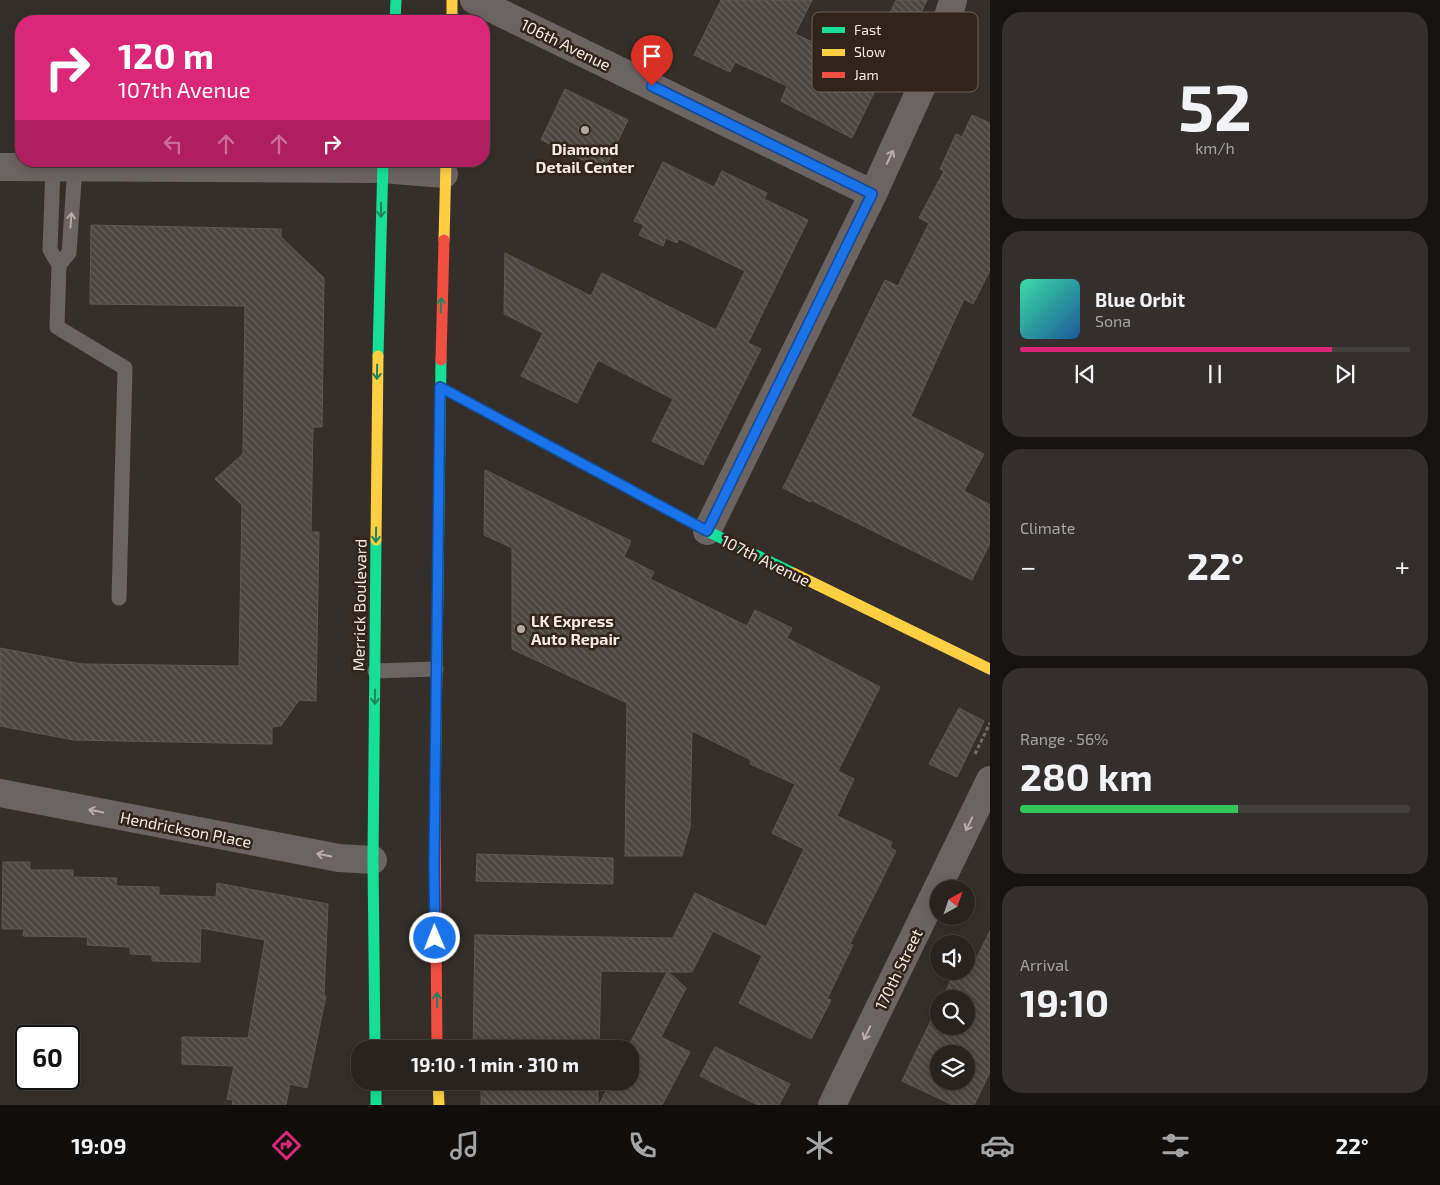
<!DOCTYPE html>
<meta charset="utf-8">
<style>
:root{--surface:#28231f;--page:#342f2c;--text:#f1f3f6;--muted:#a5a4a4;--line:#44403d;--accent:#db2777}
body{margin:0;font-family:"Exo 2",sans-serif;background:var(--page);color:var(--text);height:100vh;display:flex;flex-direction:column;font-size:19px;white-space:nowrap}
*{box-sizing:border-box;margin:0}
p{font-size:16px;color:var(--muted)}
.icon{flex:none;width:28px;height:28px;fill:none;stroke:currentColor;stroke-width:2;stroke-linecap:round;stroke-linejoin:round}
.map{position:relative;flex:1;overflow:hidden}
.side{display:flex;flex-direction:column;gap:12px;padding:12px;background:#161311;width:450px}
.side>*{flex:none}
.hud{position:absolute;left:15px;top:15px;width:475px;height:152px;border-radius:20px;box-shadow:0 2px 12px #0003,0 0 0 1px var(--line);background:#db2777;color:#fff;overflow:hidden}
.needle{width:32px;rotate:40deg}
.tools{position:absolute;left:930px;top:880px;display:grid;gap:10px}
.tools a{display:grid;place-items:center;width:45px;height:45px;border-radius:50%;background:var(--surface);box-shadow:0 2px 12px #0003,0 0 0 1px var(--line);font-size:25px}
.speed{position:absolute;left:15px;top:1025px;display:flex;gap:10px;font-size:25px;font-weight:700;text-align:center}
.speed>*{display:grid;place-content:center;width:65px;height:65px;border-radius:50%;background:var(--surface);box-shadow:0 2px 12px #0003,0 0 0 1px var(--line);line-height:1}
.speed .limit{border:2px solid #111;border-radius:8px;background:#fff;color:#111}
.pin{position:absolute;display:grid;place-items:center;width:42px;height:42px;color:#fff;margin:-51px -21px;border-radius:50% 50% 50% 0;rotate:-45deg;box-shadow:0 0 5px #0007}
.pin .icon{rotate:45deg}
.me{position:absolute;width:55px;margin:-28px;rotate:359deg;stroke-linejoin:round;filter:drop-shadow(0 0 4px #0008)}
.turn{display:flex;align-items:center;gap:18px;height:105px;padding:0 20px;font-size:22px}
.turn .icon{width:65px;height:65px;stroke-width:2.5}
.turn b{display:block;font-size:35px;line-height:42px}
.lanes{display:flex;align-items:center;height:48px;padding:0 20px;background:#0003;justify-content:center;gap:25px;direction:ltr}
.lanes .off{opacity:.35}
.big{font-size:38px;font-weight:700;line-height:1.1}
.side .tile{flex:1;display:flex;flex-direction:column;justify-content:center;gap:8px;min-width:0;padding:0 18px;border-radius:20px;background:var(--page)}
.side .dial{align-items:center;gap:0}
.dial b{font-size:65px;line-height:1}
.song{display:flex;align-items:center;gap:15px}
.cover{width:60px;height:60px;border-radius:8px;background:linear-gradient(135deg,hsl(160 70% 55%),hsl(210 70% 35%))}
.played{height:5px;border-radius:2px;background:linear-gradient(90deg,var(--accent) 80%,var(--line) 80%)}
.keys{display:flex;justify-content:space-around;direction:ltr}
.heat{display:flex;justify-content:space-between;align-items:center;font-size:28px;direction:ltr}
.charge{height:8px;border-radius:4px;background:linear-gradient(90deg,#34c759 56%,var(--line) 0)}
.trip{position:absolute;left:351px;top:1040px;width:288px;height:50px;border-radius:20px;background:var(--surface);box-shadow:0 2px 12px #0003,0 0 0 1px var(--line);font-weight:700;line-height:50px;text-align:center}
.dock{display:flex;height:80px;justify-content:space-around;align-items:center;background:#100e0c;color:var(--muted)}
.dock .icon{width:35px;height:35px}
.dock .selected{color:var(--accent)}
.dock b{font-size:22px;color:var(--text)}
main{display:flex;flex:1;min-height:0}
.map>svg:first-child{display:block}
.building{fill:url(#building-back-hatch);stroke:#5e5853;fill-rule:evenodd}
.lines{fill:none;stroke-linecap:round;stroke-linejoin:round}
.path{stroke:#706a68;stroke-width:3;stroke-dasharray:4 2.5;stroke-linecap:butt}
.lane{stroke:#6c6363;stroke-width:15}
.street{stroke:#6c6363;stroke-width:28}
.fast{stroke:#16e098;stroke-width:11}
.slow{stroke:#ffcf43;stroke-width:11}
.jam{stroke:#f24e42;stroke-width:11}
.oneway{stroke:#b7aeaa}
.oneway2{stroke:#24825a}
.route-casing{stroke:#114b97;stroke-width:12}
.route{stroke:#1a73e8;stroke-width:9}
.poi-dot{fill:#b2a9a3;stroke:#31241b;stroke-width:2}
.labels{text-anchor:middle;dominant-baseline:central;stroke-width:5;stroke-linejoin:round;paint-order:stroke}
.street-label{font-size:16px;fill:#f4ebe5;stroke:#31241b}
.poi-label{font-size:16px;font-weight:bold;fill:#f4ebe5;stroke:#31241b}
.key{fill:#31241b;stroke:#6c6058;stroke-width:1}
.key-label{font-size:14px;fill:#f4ebe5}
</style>
<main>
<div class="map">
<svg width="990" height="1105" viewBox="0 0 990 1105">
<defs>
<pattern id="building-back-hatch" width="6" height="6" patternUnits="userSpaceOnUse" patternTransform="scale(1.25)"><rect width="6" height="6" fill="#4c4641"/><path d="M-1 5l2 2M0 0l6 6M5-1l2 2" fill="none" stroke="#66615c"/></pattern>
</defs>
<rect width="100%" height="100%" fill="#362f29"/>
<path class="building" d="M721,0H812L795,34L883,74L852,138L781,101L787,86L735,62L730,72L694,55Z
M896,0H927L909,39L884,27Z
M565,89L628,120L604,170L541,140Z
M972,115L990,123V270L973,304L964,299L911,416L984,454L964,491L990,505V543L972,580L811,500L810,502L783,488L885,280L898,286L929,223L919,218L944,171L940,169L956,134L962,137Z
M663,162L714,187L722,171L767,193L764,199L808,220L748,343L761,349L703,465L652,441L673,399L598,360L577,403L521,376L543,333L504,314L505,253L591,296L602,273L716,330L745,271L679,239L677,243L666,238L663,246L639,235L644,225L634,221Z
M91,225L281,229V237L324,278L322,427H313L311,532H319L316,701L299,700L281,726L272,727V744L74,740L0,726V648L82,664L239,666L242,505L215,479L243,454L245,306L90,304Z
M485,470L631,541L624,557L654,572L650,579L747,626L755,610L792,628L787,638L880,687L838,771L854,779L837,816L892,842L890,847L896,851L850,944L853,945L827,999L831,1000L811,1039L739,1003L762,956L713,931L692,972H668L686,988L661,1037L690,1052L662,1105H599L611,1081H630V1049H627L667,972L601,971L599,1049H473L475,935L673,938L695,893L766,927L804,849L772,833L795,784L750,764L751,760L692,731L690,827L682,856H625L627,703L512,649V548L484,535Z
M959,708L984,721L957,777L929,764Z
M477,854L613,858V884L476,881Z
M3,862H30V870H73V877L117,878L116,886L159,887V895L216,897L217,883L328,904L324,996H326L307,1088L290,1084L286,1105H232L233,1100L227,1099L234,1066L182,1064V1037L248,1038L265,940L201,928L200,962L152,961V955L130,954V947L87,945L88,937L23,936L24,929H2Z
M990,931V1072L974,1105H953L902,1081L939,1004V1026H966V999H942L955,971H970ZM939,1054H966V1081H939Z
M715,1047L790,1084L779,1105H758L700,1076Z
M472,1081H598V1105H481V1084L472,1085Z"/>
<g class="lines">
<path class="path" d="M975,754L990,723"/>
<path class="lane" d="M53,167L50,250L59,265
M75,167L69,253L59,265L57,327L125,368L119,598
M375,671L436,669"/>
<path class="street" d="M474,0L873,194
M0,167L382,169L444,174
M707,531L873,194L938,51L953,0
M0,793L339,858L373,860
M832,1105L990,780"/>
<path class="fast" d="M395,21L396,0
M378,356L383,161
M440,387L707,531L793,573
M435,810L441,360
M375,1049L373,860L376,540
M376,1081V1105"/>
<path class="slow" d="M452,0V21
M444,240L446,161
M376,540L378,356
M793,573L990,669
M438,1081L439,1105"/>
<path class="jam" d="M441,360L444,240
M435,810L437,1049"/>
</g>
<defs><path id="oneway-shaft" d="M-6 0H5M1.5-3L5.5 0L1.5 3" fill="none" stroke-width="1.6" stroke-linecap="round" stroke-linejoin="round" transform="scale(1.25)"/></defs>
<g class="oneway">
<use href="#oneway-shaft" transform="translate(890 157) rotate(-65)"/>
<use href="#oneway-shaft" transform="translate(71 220) rotate(-86)"/>
<use href="#oneway-shaft" transform="translate(96 811) rotate(-169)"/>
<use href="#oneway-shaft" transform="translate(969 824) rotate(116)"/>
<use href="#oneway-shaft" transform="translate(324 855) rotate(-169)"/>
<use href="#oneway-shaft" transform="translate(867 1033) rotate(116)"/>
</g>
<g class="oneway2">
<use href="#oneway-shaft" transform="translate(381 210) rotate(91)"/>
<use href="#oneway-shaft" transform="translate(441 305) rotate(-89)"/>
<use href="#oneway-shaft" transform="translate(377 372) rotate(91)"/>
<use href="#oneway-shaft" transform="translate(376 535) rotate(91)"/>
<use href="#oneway-shaft" transform="translate(375 697) rotate(91)"/>
<use href="#oneway-shaft" transform="translate(437 1000) rotate(-91)"/>
</g>
<g class="lines">
<defs>
<path id="route" d="M435,938L434,864L440,387L707,531L872,194L652,86"/>
</defs>
<use href="#route" class="route-casing"/>
<use href="#route" class="route"/>
</g>
<g class="poi-dot">
<circle cx="585" cy="130" r="5"/>
<circle cx="521" cy="629" r="5"/>
</g>
<g class="labels">
<g class="street-label">
<text transform="translate(566 44) rotate(26)">106th Avenue</text>
<text transform="translate(766 560) rotate(26)">107th Avenue</text>
<text transform="translate(359 605) rotate(-89)">Merrick Boulevard</text>
<text transform="translate(186 829) rotate(11)">Hendrickson Place</text>
<text transform="translate(898 969) rotate(-64)">170th Street</text>
</g>
<g class="poi-label">
<text x="585" y="148">Diamond<tspan x="585" dy="18">Detail Center</tspan></text>
<text x="531" y="620" text-anchor="start">LK Express<tspan x="531" dy="18">Auto Repair</tspan></text>
</g>
</g>
<rect x="812" y="12" width="166" height="80" rx="8" class="key"/>
<rect x="822" y="27" width="23" height="6" fill="#16e098"/>
<rect x="822" y="49" width="23" height="7" fill="#ffcf43"/>
<rect x="822" y="72" width="23" height="6" fill="#f24e42"/>
<g class="key-label">
<text x="854" y="35">Fast</text>
<text x="854" y="57">Slow</text>
<text x="854" y="80">Jam</text>
</g>
</svg>
<div class="tools">
<a><svg class="needle" viewBox="-14 -14 28 28"><path d="M0-13l5 13h-10z" fill="#e53935"/><path d="M0 13l5-13h-10z" fill="#a5a4a4"/></svg></a>
<a><svg class="icon" aria-label="sound" viewBox="0 0 24 24"><path d="M4 9h4l5-4v14l-5-4H4zM17 9q2 3 0 6"/></svg></a>
<a><svg class="icon" aria-label="search" viewBox="0 0 24 24"><circle cx="10" cy="10" r="6"/><path d="M15 15l6 6"/></svg></a>
<a><svg class="icon" aria-label="layers" viewBox="0 0 24 24"><path d="M12 4l9 5-9 5-9-5zM3 14l9 5 9-5"/></svg></a>
</div>
<div class="speed"><div class="limit">60</div></div>
<div class="pin" style="left:652px;top:86px;background:#d93025"><svg class="icon" aria-label="arrive" viewBox="0 0 24 24"><path d="M6 21V4h12l-3 4 3 4H6"/></svg></div>
<svg class="me" style="left:435px;top:938px" viewBox="-20 -20 40 40"><circle r="17" fill="#1a73e8" stroke="#fff" stroke-width="3"/><path d="M0-11L8 9 0 5-8 9z" fill="#fff"/></svg>
<div class="trip">19:10 · 1 min · 310 m</div>
<div class="hud">
<div class="turn"><svg class="icon" aria-label="right" viewBox="0 0 24 24"><path d="M7 20v-9h11M14 6l5 5-5 5"/></svg><div><b>120 m</b>107th Avenue</div></div>
<div class="lanes"><svg class="icon off" aria-label="left" viewBox="0 0 24 24"><path d="M17 20v-9H6M10 6l-5 5 5 5"/></svg><svg class="icon off" aria-label="ahead" viewBox="0 0 24 24"><path d="M12 20V5M6 11l6-6 6 6"/></svg><svg class="icon off" aria-label="ahead" viewBox="0 0 24 24"><path d="M12 20V5M6 11l6-6 6 6"/></svg><svg class="icon" aria-label="right" viewBox="0 0 24 24"><path d="M7 20v-9h11M14 6l5 5-5 5"/></svg></div>
</div>
</div>
<section class="side">
<div class="tile dial"><b>52</b><p>km/h</p></div>
<div class="tile">
<div class="song"><i class="cover"></i><div><b>Blue Orbit</b><p>Sona</p></div></div>
<div class="played"></div>
<div class="keys"><svg class="icon" aria-label="previous" viewBox="0 0 24 24"><path d="M18 5L8 12l10 7zM5 5v14"/></svg><svg class="icon" aria-label="pause" viewBox="0 0 24 24"><path d="M8 5v14M16 5v14"/></svg><svg class="icon" aria-label="next" viewBox="0 0 24 24"><path d="M6 5l10 7-10 7zM19 5v14"/></svg></div>
</div>
<div class="tile"><p>Climate</p>
<div class="heat"><a>−</a><b class="big">22°</b><a>+</a></div>
</div>
<div class="tile"><p>Range · 56%</p><b class="big">280 km</b><div class="charge"></div></div>
<div class="tile"><p>Arrival</p><b class="big">19:10</b></div>
</section>
</main>
<nav class="dock">
<b>19:09</b>
<svg class="icon selected" aria-label="directions" viewBox="0 0 24 24"><path d="M12 3l9 9-9 9-9-9zM9 14v-3h6M13 9l2 2-2 2"/></svg>
<svg class="icon" aria-label="music" viewBox="0 0 24 24"><path d="M9 18V5l10-2v13"/><circle cx="6" cy="18" r="3"/><circle cx="16" cy="16" r="3"/></svg>
<svg class="icon" aria-label="phone" viewBox="0 0 24 24"><path d="M5 4h4l2 5-3 2q2 4 5 5l2-3 5 2v4C11 20 4 13 5 4z"/></svg>
<svg class="icon" aria-label="climate" viewBox="0 0 24 24"><path d="M12 3v18M4 7l16 10M4 17L20 7"/></svg>
<svg class="icon" aria-label="car" viewBox="0 0 24 24"><path d="M5 17H2v-5l4-1 3-4h7l3 4 3 1v5h-3M9 17h6M6 11h13"/><circle cx="7" cy="17" r="2"/><circle cx="17" cy="17" r="2"/></svg>
<svg class="icon" aria-label="filters" viewBox="0 0 24 24"><path d="M4 7h16M4 17h16"/><circle cx="9" cy="7" r="2"/><circle cx="15" cy="17" r="2"/></svg>
<b>22°</b>
</nav>
